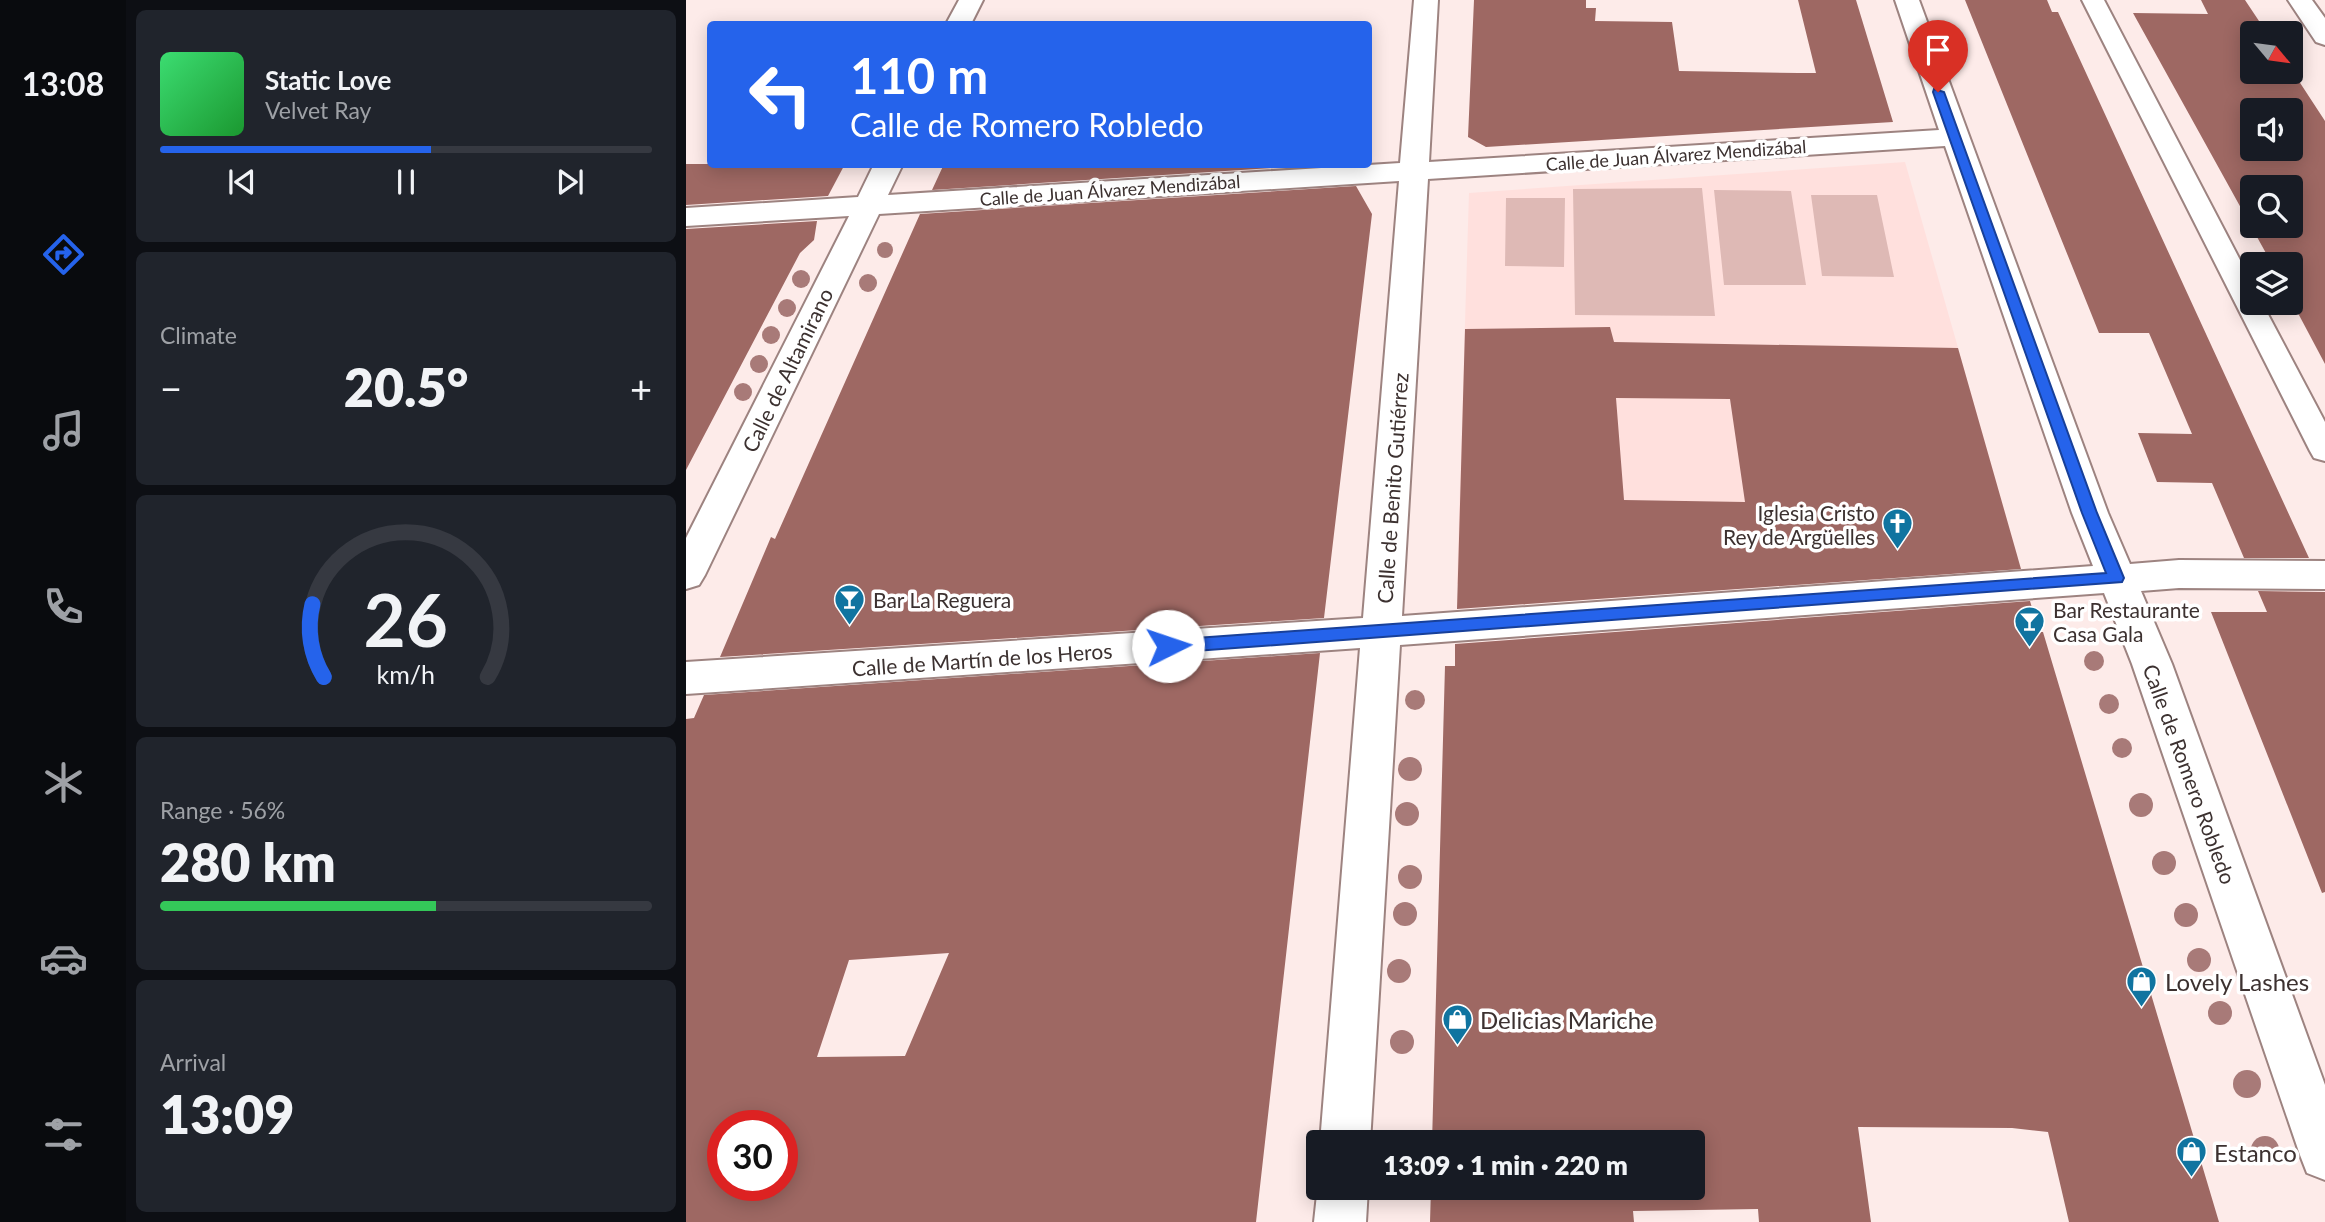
<!DOCTYPE html>
<meta charset="utf-8">
<style>
:root{--surface:#171b24;--page:#20242c;--text:#f1f3f6;--muted:#9ea1a6;--line:#363941;--accent:#2563eb}
body{margin:0;font-family:Lato,sans-serif;background:var(--page);color:var(--text);height:100vh;display:flex;flex-direction:column;font-size:26px;white-space:nowrap}
*{box-sizing:border-box;margin:0}
p{font-size:23px;color:var(--muted)}
.icon{flex:none;width:38px;height:38px;fill:none;stroke:currentColor;stroke-width:2;stroke-linecap:round;stroke-linejoin:round}
.map{position:relative;flex:1;overflow:hidden}
.drawer{display:flex;flex-direction:column;gap:10px;padding:10px;background:#0d0f14;width:560px}
.drawer>*{flex:none}
.guide{position:absolute;left:21px;top:21px;width:665px;height:147px;border-radius:7px;box-shadow:0 4px 18px #0003;background:#2563eb;color:#fff;overflow:hidden}
.needle{width:46px;rotate:119deg}
.tools{position:absolute;left:1554px;top:21px;display:grid;gap:14px}
.tools a{display:grid;place-items:center;width:63px;height:63px;border-radius:7px;background:var(--surface);box-shadow:0 4px 18px #0003;font-size:35px}
.speed{position:absolute;left:21px;top:1110px;display:flex;gap:14px;font-size:35px;font-weight:700;text-align:center}
.speed>*{display:grid;place-content:center;width:91px;height:91px;border-radius:50%;background:var(--surface);box-shadow:0 4px 18px #0003;line-height:1}
.speed .limit{border:10px solid #d22;background:#fff;color:#111}
.pin{position:absolute;display:grid;place-items:center;width:60px;height:60px;color:#fff;margin:-72px -30px;border-radius:50% 50% 50% 0;rotate:-45deg;box-shadow:0 0 7px #0007}
.pin .icon{rotate:45deg}
.me{position:absolute;width:77px;margin:-38px;rotate:86deg;stroke-linejoin:round;filter:drop-shadow(0 0 5px #0008)}
.turn{display:flex;align-items:center;gap:24px;height:147px;padding:0 28px;font-size:32px}
.turn .icon{width:91px;height:91px;stroke-width:2.5}
.turn b{display:block;font-size:49px;line-height:60px}
.big{font-size:52px;font-weight:800;line-height:1.1}
.drawer .widget{flex:1;display:flex;flex-direction:column;justify-content:center;gap:10px;min-width:0;padding:0 24px;border-radius:10px;background:var(--page)}
.drawer .dial{align-items:center;gap:0}
.dial svg{height:182px;overflow:visible;fill:none;stroke:var(--line);stroke-width:7;stroke-linecap:round;text-anchor:middle}
.dial text{fill:var(--text);stroke:none}
.song{display:flex;align-items:center;gap:21px}
.cover{width:84px;height:84px;border-radius:10px;background:linear-gradient(135deg,hsl(140 70% 55%),hsl(130 70% 35%))}
.played{height:7px;border-radius:4px;background:linear-gradient(90deg,var(--accent) 55%,var(--line) 55%)}
.keys{display:flex;justify-content:space-around;direction:ltr}
.heat{display:flex;justify-content:space-between;align-items:center;font-size:38px;direction:ltr}
.charge{height:10px;border-radius:5px;background:linear-gradient(90deg,#34c759 56%,var(--line) 0)}
.trip{position:absolute;left:620px;top:1130px;width:399px;height:70px;border-radius:7px;background:var(--surface);box-shadow:0 4px 18px #0003;font-weight:800;line-height:70px;text-align:center}
main{display:flex;flex:1;min-height:0}
.tabs{display:flex;flex-direction:column;width:126px;justify-content:space-around;align-items:center;background:#090b0e;color:var(--muted)}
.tabs .icon{width:49px;height:49px}
.tabs .active{color:var(--accent)}
.tabs b{font-size:32px;color:var(--text)}
.map>svg:first-child{display:block}
.built{fill:#ffe0dd}
.green{fill:#deb9b5}
.building{fill:#9e6863;fill-rule:evenodd}
.lines{fill:none;stroke-linecap:round;stroke-linejoin:round}
.lane-casing{stroke:#9d8380;stroke-width:4}
.street-casing{stroke:#9d8380;stroke-width:4}
.lane{fill:#fff;fill-rule:evenodd}
.street{fill:#fff;fill-rule:evenodd}
.tree{fill:#a87a78}
.route{fill:#2563eb;stroke:#184099;stroke-width:2}
.labels{text-anchor:middle;dominant-baseline:central;stroke-width:7;stroke-linejoin:round;paint-order:stroke}
.far-street-label{font-size:18px;fill:#3c3130;stroke:#fff}
.street-label{font-size:21px;fill:#3c3130;stroke:#fff}
.poi-label{font-size:21px;fill:#3c3130;stroke:#fff;text-anchor:start}
.near-poi-label{font-size:24px;fill:#3c3130;stroke:#fff;text-anchor:start}
</style>
<main>
<nav class="tabs">
<b>13:08</b>
<svg class="icon active" aria-label="directions" viewBox="0 0 24 24"><path d="M12 3l9 9-9 9-9-9zM9 14v-3h6M13 9l2 2-2 2"/></svg>
<svg class="icon" aria-label="music" viewBox="0 0 24 24"><path d="M9 18V5l10-2v13"/><circle cx="6" cy="18" r="3"/><circle cx="16" cy="16" r="3"/></svg>
<svg class="icon" aria-label="phone" viewBox="0 0 24 24"><path d="M5 4h4l2 5-3 2q2 4 5 5l2-3 5 2v4C11 20 4 13 5 4z"/></svg>
<svg class="icon" aria-label="climate" viewBox="0 0 24 24"><path d="M12 3v18M4 7l16 10M4 17L20 7"/></svg>
<svg class="icon" aria-label="car" viewBox="0 0 24 24"><path d="M5 17H2v-5l4-1 3-4h7l3 4 3 1v5h-3M9 17h6M6 11h13"/><circle cx="7" cy="17" r="2"/><circle cx="17" cy="17" r="2"/></svg>
<svg class="icon" aria-label="filters" viewBox="0 0 24 24"><path d="M4 7h16M4 17h16"/><circle cx="9" cy="7" r="2"/><circle cx="15" cy="17" r="2"/></svg>
</nav>
<section class="drawer">
<div class="widget">
<div class="song"><i class="cover"></i><div><b>Static Love</b><p>Velvet Ray</p></div></div>
<div class="played"></div>
<div class="keys"><svg class="icon" aria-label="previous" viewBox="0 0 24 24"><path d="M18 5L8 12l10 7zM5 5v14"/></svg><svg class="icon" aria-label="pause" viewBox="0 0 24 24"><path d="M8 5v14M16 5v14"/></svg><svg class="icon" aria-label="next" viewBox="0 0 24 24"><path d="M6 5l10 7-10 7zM19 5v14"/></svg></div>
</div>
<div class="widget"><p>Climate</p>
<div class="heat"><a>−</a><b class="big">20.5°</b><a>+</a></div>
</div>
<div class="widget dial"><svg viewBox="0 0 100 80">
<path d="M14 69A42 42 0 1 1 86 69"/>
<path d="M14 69A42 42 0 0 1 9 37" stroke="#2563eb"/>
<text x="50" y="56" font-size="32" font-weight="700">26</text>
<text x="50" y="72" font-size="11">km/h</text>
</svg></div>
<div class="widget"><p>Range · 56%</p><b class="big">280 km</b><div class="charge"></div></div>
<div class="widget"><p>Arrival</p><b class="big">13:09</b></div>
</section>
<div class="map">
<svg width="1639" height="1222" viewBox="0 0 1639 1222">
<rect width="100%" height="100%" fill="#fdebe9"/>
<path class="built" d="M1219,162L1332,558L771,584L783,193Z"/>
<path class="green" d="M1016,188L1029,316L889,315L887,189Z
M1028,190L1105,191L1120,285H1038Z
M1125,195H1191L1208,277L1136,276Z
M820,198H879L878,267L819,266Z"/>
<path class="building" d="M788,0H900V8H910L909,21L986,22L993,71L1112,73H1130L1112,0H1170L1207,122L800,147L782,137Z
M1279,0H1361L1366,12H1372L1623,558H1558L1526,483L1471,482L1452,433L1506,434L1463,333H1413Z
M1515,0H1559L1581,33H1566V72H1605V69L1639,121V364L1605,300V264H1586L1447,13L1522,14ZM1566,110H1605V149H1566ZM1566,187H1605V226H1566Z
M0,164H159L142,196L0,205Z
M258,164H648L246,190Z
M670,186L686,214L638,618L34,657L85,537L89,539L234,214Z
M131,221L128,240L114,253L0,470V229Z
M924,327L928,342L1272,348L1335,569L771,609L779,329ZM930,398L1044,399L1059,502L938,500Z
M1572,591L1639,592V892L1636,893L1525,612H1581Z
M1344,601L1353,632H1357L1533,1222H1383L1362,1132L1326,1128L1172,1127L1185,1222H1073L1072,1209L947,1211L948,1222H744L745,1188H1006V1143H746L759,666H769V644Z
M634,653L570,1222H0V719L8,718L18,695ZM263,953L219,1056L131,1057L163,960ZM37,1125H96V1185H37Z"/>
<g class="lines">
<defs>
<path id="lane" d="M1396,0H1418L1566,283V303H1576L1639,422V461L1628,458L1624,451Z"/>
<path id="street" d="M273,0H297L285,24H260Z
M728,0H752L743,162L1253,130L1209,0H1233L1422,513L1444,564L1493,560L1639,561V589L1493,588L1455,591L1486,664L1639,1085V1180L1621,1173L1614,1155L1446,664L1418,593L714,645L684,1143H634L674,648L0,694V662L677,618L713,181L193,214L19,575L13,585L0,589V538L163,216L0,226V208L172,197L188,164H217L202,195L714,163ZM1259,146L1386,513L1407,566L716,616L742,179Z
M1602,0H1626L1639,18V45L1630,42Z
M632,1185V1188H682L680,1222H628Z"/>
</defs>
<use href="#lane" class="lane-casing"/>
<use href="#street" class="street-casing"/>
<use href="#lane" class="lane"/>
<use href="#street" class="street"/>
</g>
<g class="tree">
<circle cx="199" cy="250" r="8"/>
<circle cx="115" cy="279" r="9"/>
<circle cx="182" cy="283" r="9"/>
<circle cx="101" cy="308" r="9"/>
<circle cx="85" cy="335" r="9"/>
<circle cx="73" cy="364" r="9"/>
<circle cx="57" cy="392" r="9"/>
<circle cx="1408" cy="661" r="10"/>
<circle cx="729" cy="700" r="10"/>
<circle cx="1423" cy="704" r="10"/>
<circle cx="1436" cy="748" r="10"/>
<circle cx="724" cy="769" r="12"/>
<circle cx="1455" cy="805" r="12"/>
<circle cx="721" cy="814" r="12"/>
<circle cx="1478" cy="863" r="12"/>
<circle cx="724" cy="877" r="12"/>
<circle cx="719" cy="914" r="12"/>
<circle cx="1500" cy="915" r="12"/>
<circle cx="1513" cy="960" r="12"/>
<circle cx="713" cy="971" r="12"/>
<circle cx="1534" cy="1013" r="12"/>
<circle cx="716" cy="1042" r="12"/>
<circle cx="1561" cy="1084" r="14"/>
<circle cx="1579" cy="1150" r="14"/>
</g>
<path class="route" d="M1248,89L1258,92L1411,513L1438,578L1436,582L482,653L476,651L473,646L476,642L482,640L1420,573L1396,513L1247,92Z"/>
<defs>
<symbol id="church-pin" viewBox="-11 -11 22 30"><path d="M0 17L-7.5 6A9.5 9.5 0 1 1 7.5 6Z" fill="#1074a0" stroke="#fff"/><path d="M-1.2-6h2.4v3.5h3.3v2.4h-3.3V6h-2.4V-.1h-3.3v-2.4h3.3Z" fill="#fff"/></symbol>
<symbol id="bar-pin" viewBox="-11 -11 22 30"><path d="M0 17L-7.5 6A9.5 9.5 0 1 1 7.5 6Z" fill="#1074a0" stroke="#fff"/><path d="M-6-5H6L.8 .8V4.5H3.5V6h-7V4.5H-.8V.8Z" fill="#fff"/></symbol>
<symbol id="shop-pin" viewBox="-11 -11 22 30"><path d="M0 17L-7.5 6A9.5 9.5 0 1 1 7.5 6Z" fill="#1074a0" stroke="#fff"/><path d="M-5-2.5h2.3a2.7 3.5 0 0 1 5.4 0H5L5.5 6h-11ZM-1.5-2.5h3a1.5 2.3 0 0 0-3 0Z" fill="#fff"/></symbol>
</defs>
<g fill-rule="evenodd">
<use href="#church-pin" x="1194" y="506" width="35" height="47"/>
<use href="#bar-pin" x="146" y="582" width="35" height="47"/>
<use href="#bar-pin" x="1326" y="604" width="35" height="47"/>
<use href="#shop-pin" x="1438" y="964" width="35" height="47"/>
<use href="#shop-pin" x="754" y="1002" width="35" height="47"/>
<use href="#shop-pin" x="1488" y="1134" width="35" height="47"/>
</g>
<g class="labels">
<g class="far-street-label">
<text transform="translate(990 155) rotate(-4)">Calle de Juan Álvarez Mendizábal</text>
<text transform="translate(424 190) rotate(-4)">Calle de Juan Álvarez Mendizábal</text>
</g>
<g class="street-label">
<text transform="translate(101 370) rotate(-64)">Calle de Altamirano</text>
<text transform="translate(706 488) rotate(-86)">Calle de Benito Gutiérrez</text>
<text transform="translate(296 659) rotate(-4)">Calle de Martín de los Heros</text>
<text transform="translate(1504 774) rotate(70)">Calle de Romero Robledo</text>
</g>
<g class="poi-label">
<text x="1189" y="512" text-anchor="end">Iglesia Cristo<tspan x="1189" dy="24">Rey de Argüelles</tspan></text>
<text x="187" y="599">Bar La Reguera</text>
<text x="1367" y="609">Bar Restaurante<tspan x="1367" dy="24">Casa Gala</tspan></text>
</g>
<g class="near-poi-label">
<text x="1479" y="981">Lovely Lashes</text>
<text x="794" y="1019">Delicias Mariche</text>
<text x="1528" y="1152">Estanco</text>
</g>
</g>
</svg>
<div class="tools">
<a><svg class="needle" viewBox="-14 -14 28 28"><path d="M0-13l5 13h-10z" fill="#e53935"/><path d="M0 13l5-13h-10z" fill="#9ea1a6"/></svg></a>
<a><svg class="icon" aria-label="sound" viewBox="0 0 24 24"><path d="M4 9h4l5-4v14l-5-4H4zM17 9q2 3 0 6"/></svg></a>
<a><svg class="icon" aria-label="search" viewBox="0 0 24 24"><circle cx="10" cy="10" r="6"/><path d="M15 15l6 6"/></svg></a>
<a><svg class="icon" aria-label="layers" viewBox="0 0 24 24"><path d="M12 4l9 5-9 5-9-5zM3 14l9 5 9-5"/></svg></a>
</div>
<div class="speed"><div class="limit">30</div></div>
<div class="pin" style="left:1252px;top:92px;background:#d93025"><svg class="icon" aria-label="arrive" viewBox="0 0 24 24"><path d="M6 21V4h12l-3 4 3 4H6"/></svg></div>
<svg class="me" style="left:482px;top:646px" viewBox="-20 -20 40 40"><circle r="19" fill="#fff"/><path d="M0-13L10 11 0 6-10 11z" fill="#2563eb"/></svg>
<div class="trip">13:09 · 1 min · 220 m</div>
<div class="guide">
<div class="turn"><svg class="icon" aria-label="left" viewBox="0 0 24 24"><path d="M17 20v-9H6M10 6l-5 5 5 5"/></svg><div><b>110 m</b>Calle de Romero Robledo</div></div>
</div>
</div>
</main>
